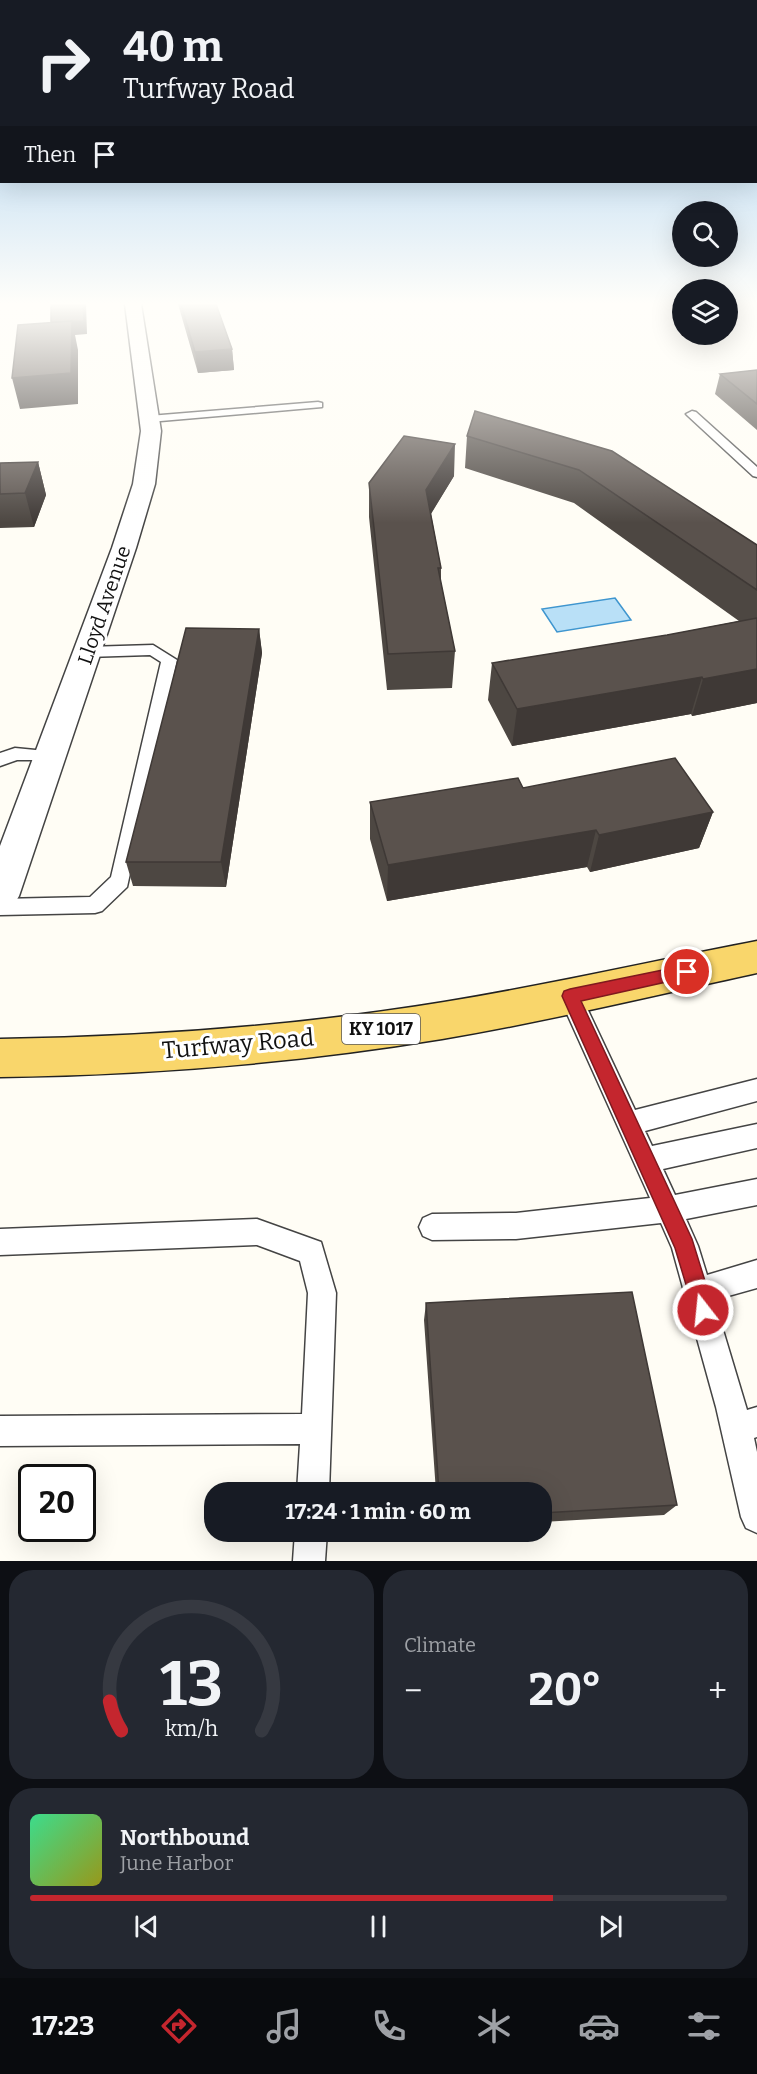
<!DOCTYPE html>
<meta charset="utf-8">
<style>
:root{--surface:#171b24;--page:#242831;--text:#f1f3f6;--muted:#9ea1a6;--line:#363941;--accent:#c4262e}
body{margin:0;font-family:Bitter,serif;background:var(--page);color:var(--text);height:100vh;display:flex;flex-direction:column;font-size:22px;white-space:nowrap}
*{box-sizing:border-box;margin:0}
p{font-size:20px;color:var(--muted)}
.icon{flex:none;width:33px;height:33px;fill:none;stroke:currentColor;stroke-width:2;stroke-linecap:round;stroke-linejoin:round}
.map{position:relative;height:1561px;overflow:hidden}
.side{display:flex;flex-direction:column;gap:9px;padding:9px;background:#0d0f14;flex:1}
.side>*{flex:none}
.banner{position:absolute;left:0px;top:0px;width:758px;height:183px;box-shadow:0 6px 24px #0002;background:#171b24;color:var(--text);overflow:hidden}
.buttons{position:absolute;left:672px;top:201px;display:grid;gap:12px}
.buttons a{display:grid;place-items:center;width:66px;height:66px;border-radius:50%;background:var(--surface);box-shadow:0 6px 24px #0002;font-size:30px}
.speed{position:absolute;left:18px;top:1464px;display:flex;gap:12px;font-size:30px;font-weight:700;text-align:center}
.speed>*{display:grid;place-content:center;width:78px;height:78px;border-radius:50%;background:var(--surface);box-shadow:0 6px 24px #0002;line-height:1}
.speed .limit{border:3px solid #111;border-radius:9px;background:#fff;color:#111}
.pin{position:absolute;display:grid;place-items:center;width:51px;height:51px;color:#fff;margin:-26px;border:3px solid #fff;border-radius:50%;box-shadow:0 2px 6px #0007}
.me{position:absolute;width:66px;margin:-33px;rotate:344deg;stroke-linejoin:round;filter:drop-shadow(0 0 4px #0008)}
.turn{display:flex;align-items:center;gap:21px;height:126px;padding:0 24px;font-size:27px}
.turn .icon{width:78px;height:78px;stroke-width:2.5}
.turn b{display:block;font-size:42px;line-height:51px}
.then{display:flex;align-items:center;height:57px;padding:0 24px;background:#0003;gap:12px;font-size:22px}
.big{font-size:45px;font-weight:700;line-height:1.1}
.side .widget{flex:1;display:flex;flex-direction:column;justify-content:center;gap:9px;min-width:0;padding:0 21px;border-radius:24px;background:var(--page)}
.side .dial{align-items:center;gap:0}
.dial svg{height:156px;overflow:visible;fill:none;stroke:var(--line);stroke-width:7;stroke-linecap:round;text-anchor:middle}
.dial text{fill:var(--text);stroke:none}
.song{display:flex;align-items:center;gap:18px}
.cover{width:72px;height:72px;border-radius:9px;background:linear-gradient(135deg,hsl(150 70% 55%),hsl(60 70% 35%))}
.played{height:6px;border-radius:3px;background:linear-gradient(90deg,var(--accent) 75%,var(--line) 75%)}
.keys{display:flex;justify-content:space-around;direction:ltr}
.heat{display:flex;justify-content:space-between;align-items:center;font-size:33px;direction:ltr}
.side .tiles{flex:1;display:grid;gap:9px;grid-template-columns:1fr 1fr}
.widget:last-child{grid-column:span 2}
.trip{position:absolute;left:204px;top:1482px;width:348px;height:60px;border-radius:24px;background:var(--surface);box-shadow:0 6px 24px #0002;font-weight:700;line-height:60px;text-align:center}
.menu{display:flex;height:96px;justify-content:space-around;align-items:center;background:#090b0e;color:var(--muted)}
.menu .icon{width:42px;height:42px}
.menu .current{color:var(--accent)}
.menu b{font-size:27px;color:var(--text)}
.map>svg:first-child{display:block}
.water{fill:#b9e0f7;stroke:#3f96cf;stroke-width:1.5}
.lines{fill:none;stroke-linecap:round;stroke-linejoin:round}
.lane-casing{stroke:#444;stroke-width:3}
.street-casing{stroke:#444;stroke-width:3}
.primary-casing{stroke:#222;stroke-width:3}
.lane{fill:#fff;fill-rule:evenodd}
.street{fill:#fff;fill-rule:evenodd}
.primary{fill:#f9d66b;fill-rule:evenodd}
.wall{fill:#4d4742}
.shaded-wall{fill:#3f3936}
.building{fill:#5a524d;stroke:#3f3936;stroke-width:1.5}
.route{fill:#c4262e;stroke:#7f191e;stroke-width:1.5}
.labels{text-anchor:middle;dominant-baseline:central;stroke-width:6;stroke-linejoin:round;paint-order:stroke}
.shield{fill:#fff;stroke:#585858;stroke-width:1.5}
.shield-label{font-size:18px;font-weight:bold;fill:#111}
.street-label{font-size:20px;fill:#111;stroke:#fff}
.near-street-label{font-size:24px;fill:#111;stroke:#fff}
</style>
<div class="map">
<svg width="757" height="1561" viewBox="0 0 757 1561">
<rect width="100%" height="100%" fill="#fffdf5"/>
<path class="water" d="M615,598L631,620L557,632L542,609Z"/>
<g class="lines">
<defs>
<path id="lane" d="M318,402L322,403V407L149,422L143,419L149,416Z
M692,411L696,412L757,467V477L753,476L688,416L686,414Z
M153,645L177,660L127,887L102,911L95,913L0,915V899L90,897L111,877L161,662L150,655L87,657L79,652L87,647Z
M15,748L56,752L59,756L56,760H17L0,766V753Z
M570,986L578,989L635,1110L757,1079V1101L645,1131L652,1146L757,1124V1148L663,1169L675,1195L757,1179V1205L686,1219L698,1246L707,1275L757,1260V1288L714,1300L747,1410L757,1407V1437L754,1438L757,1452V1533L746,1528L741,1517L716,1407L672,1248L661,1223L516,1239L432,1240L423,1236L419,1227L423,1218L432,1214L516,1213L650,1198L559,996L562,989Z
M257,1219L321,1242L336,1293L329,1492H297L300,1444L0,1446V1416L302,1414L308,1293L300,1261L257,1245L0,1255V1229Z
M295,1532H327L325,1561H293Z"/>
<path id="street" d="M125,304H141L161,431L155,484L136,548L19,896L13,906L0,911V846L112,548L133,484L141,431Z"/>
<path id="primary" d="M757,941V973C652,996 548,1021 442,1039C296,1063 148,1075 0,1077V1039C149,1037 297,1026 444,1002C549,985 653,961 757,941Z"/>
</defs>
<use href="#lane" class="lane-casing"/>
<use href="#street" class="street-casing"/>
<use href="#primary" class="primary-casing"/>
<use href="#lane" class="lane"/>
<use href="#street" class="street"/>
<use href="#primary" class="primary"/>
</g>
<path class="wall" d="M178,304H216L232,349L234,370L198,373Z
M757,370V430L715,394L720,374Z
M475,411L757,545V703L692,716L691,714L512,746L488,700L492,663L667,635L739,621L574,503L465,468L467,436Z
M38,462L46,495L34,527L0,528V463Z
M454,476L431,514L441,568V582L455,651L452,688L387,690L369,517V483Z
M259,629L262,653L226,887L133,886L126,862Z
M523,788L713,812L699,848L590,872L587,867L387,901L370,839V802Z
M426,1303L677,1505L664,1515L542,1522V1492H436L424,1320Z"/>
<path class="shaded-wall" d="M83,304H86L87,334L75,335L78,350V404L20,409L12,378L51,324Z
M232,349L234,370L198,373L195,352Z
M455,444L454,476L425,523L426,490Z
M38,462L46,495L34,527L25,493Z
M259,629L262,653L226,887L221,862Z
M757,669V703L692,716L703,679Z
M702,677L691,714L512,746L517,709Z
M713,812L699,848L590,872L599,835Z
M596,830L587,867L387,901L388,865Z"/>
<path class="building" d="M51,304H83L84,321L51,322Z
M181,304H216L232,349L195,352Z
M72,321L71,373L12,378L18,325Z
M757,370V404L720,374Z
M475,411L612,451L757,545V590L579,470L467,436Z
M404,436L455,444L426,490L441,568H438L455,651L388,654L369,483Z
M38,462L25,493L0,494V463Z
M757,618V669L703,679L702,677L517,709L492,663L667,635Z
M186,628L259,629L221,862H126Z
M675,758L713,812L599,835L596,830L388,865L370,802L518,778L523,788Z
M632,1292L677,1505L542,1513V1492H439L426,1303Z"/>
<linearGradient id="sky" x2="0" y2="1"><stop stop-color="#95c6ee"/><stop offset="0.58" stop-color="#fffefa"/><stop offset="1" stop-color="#fffefa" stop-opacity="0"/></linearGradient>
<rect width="757" height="523" fill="url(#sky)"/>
<path class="route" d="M687,965L693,967L695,972L693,976L581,1001L692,1239L714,1310L711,1318L703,1321L696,1318L675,1248L562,996L564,991L570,989Z"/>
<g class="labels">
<rect class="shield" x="342" y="1014" width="78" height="30" rx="4.5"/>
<g class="shield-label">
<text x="381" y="1029">KY 1017</text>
</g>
<g class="street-label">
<text transform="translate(104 605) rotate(-71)">Lloyd Avenue</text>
</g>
<g class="near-street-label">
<text transform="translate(238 1044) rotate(-5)">Turfway Road</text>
</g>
</g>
</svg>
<div class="buttons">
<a><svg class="icon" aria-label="search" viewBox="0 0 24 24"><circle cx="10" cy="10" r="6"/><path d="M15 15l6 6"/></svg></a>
<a><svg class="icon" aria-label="layers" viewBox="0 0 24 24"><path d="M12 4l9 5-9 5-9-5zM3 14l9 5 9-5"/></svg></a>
</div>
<div class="speed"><div class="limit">20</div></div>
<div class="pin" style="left:687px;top:972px;background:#d93025"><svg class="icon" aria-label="arrive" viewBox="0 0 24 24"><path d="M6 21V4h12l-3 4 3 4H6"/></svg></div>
<svg class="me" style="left:703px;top:1310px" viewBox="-20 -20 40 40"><circle r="17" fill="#c4262e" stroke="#fff" stroke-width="3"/><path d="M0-11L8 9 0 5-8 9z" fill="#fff"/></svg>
<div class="trip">17:24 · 1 min · 60 m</div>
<div class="banner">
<div class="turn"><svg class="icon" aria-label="right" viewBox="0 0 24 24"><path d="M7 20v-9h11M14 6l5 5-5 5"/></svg><div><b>40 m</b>Turfway Road</div></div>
<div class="then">Then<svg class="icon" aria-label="arrive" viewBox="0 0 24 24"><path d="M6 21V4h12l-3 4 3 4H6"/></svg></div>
</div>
</div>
<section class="side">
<div class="tiles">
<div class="widget dial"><svg viewBox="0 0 100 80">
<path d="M14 69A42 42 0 1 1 86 69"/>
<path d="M14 69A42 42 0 0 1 8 54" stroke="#c4262e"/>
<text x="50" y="56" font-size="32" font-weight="700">13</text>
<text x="50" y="72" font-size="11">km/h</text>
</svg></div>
<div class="widget"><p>Climate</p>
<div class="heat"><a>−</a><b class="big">20°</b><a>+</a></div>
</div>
<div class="widget">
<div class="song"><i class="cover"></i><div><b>Northbound</b><p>June Harbor</p></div></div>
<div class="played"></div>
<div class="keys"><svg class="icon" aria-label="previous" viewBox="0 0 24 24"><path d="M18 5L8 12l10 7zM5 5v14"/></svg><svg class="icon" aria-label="pause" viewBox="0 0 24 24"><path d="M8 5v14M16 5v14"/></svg><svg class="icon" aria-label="next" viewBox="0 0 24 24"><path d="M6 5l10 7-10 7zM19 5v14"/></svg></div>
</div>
</div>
</section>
<nav class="menu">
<b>17:23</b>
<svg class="icon current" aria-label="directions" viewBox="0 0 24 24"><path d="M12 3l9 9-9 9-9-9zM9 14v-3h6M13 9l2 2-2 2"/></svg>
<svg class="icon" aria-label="music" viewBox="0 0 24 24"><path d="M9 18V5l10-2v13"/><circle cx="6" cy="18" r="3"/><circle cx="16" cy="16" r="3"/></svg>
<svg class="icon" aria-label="phone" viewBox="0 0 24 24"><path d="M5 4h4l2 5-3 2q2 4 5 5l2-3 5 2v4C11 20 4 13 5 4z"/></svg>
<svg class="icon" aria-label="climate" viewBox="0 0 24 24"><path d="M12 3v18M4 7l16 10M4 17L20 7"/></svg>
<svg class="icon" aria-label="car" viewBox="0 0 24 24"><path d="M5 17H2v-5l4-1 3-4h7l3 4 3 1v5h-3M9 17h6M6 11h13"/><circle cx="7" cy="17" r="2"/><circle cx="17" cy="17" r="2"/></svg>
<svg class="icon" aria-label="filters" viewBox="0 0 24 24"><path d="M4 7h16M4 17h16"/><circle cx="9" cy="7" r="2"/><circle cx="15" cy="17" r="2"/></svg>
</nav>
